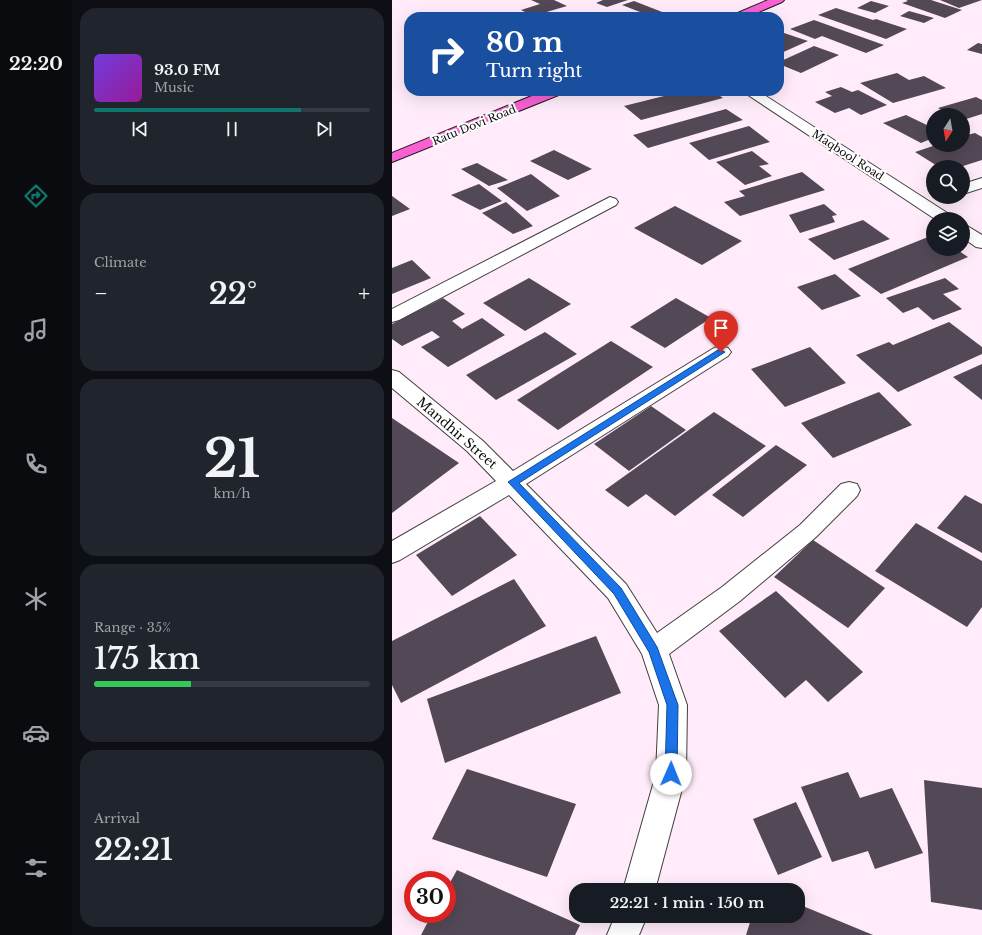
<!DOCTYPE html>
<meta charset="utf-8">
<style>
:root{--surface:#171b24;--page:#20242c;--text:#f1f3f6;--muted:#9ea1a6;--line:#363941;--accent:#0f766e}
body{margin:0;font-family:"Libre Baskerville",serif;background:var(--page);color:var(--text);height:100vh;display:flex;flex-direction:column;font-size:15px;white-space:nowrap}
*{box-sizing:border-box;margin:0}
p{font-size:13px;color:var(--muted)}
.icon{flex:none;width:22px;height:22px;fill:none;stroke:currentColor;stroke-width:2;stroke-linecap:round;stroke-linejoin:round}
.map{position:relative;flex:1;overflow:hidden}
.drawer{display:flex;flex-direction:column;gap:8px;padding:8px;background:#0d0f14;width:320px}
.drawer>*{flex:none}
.top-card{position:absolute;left:12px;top:12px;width:380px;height:84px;border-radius:16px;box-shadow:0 4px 16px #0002;background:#1a4fa0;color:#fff;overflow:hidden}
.needle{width:26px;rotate:191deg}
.buttons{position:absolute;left:534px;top:108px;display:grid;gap:8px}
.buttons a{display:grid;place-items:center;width:44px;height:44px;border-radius:50%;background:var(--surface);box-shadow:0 4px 16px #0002;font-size:20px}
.speed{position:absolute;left:12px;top:871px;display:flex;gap:8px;font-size:20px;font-weight:700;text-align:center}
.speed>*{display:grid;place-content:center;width:52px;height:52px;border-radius:50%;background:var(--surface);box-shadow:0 4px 16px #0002;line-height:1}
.speed .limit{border:6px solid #d22;background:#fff;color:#111}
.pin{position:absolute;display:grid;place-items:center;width:34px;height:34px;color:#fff;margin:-41px -17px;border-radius:50% 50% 50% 0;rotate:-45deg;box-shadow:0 0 4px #0007}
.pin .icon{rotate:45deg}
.me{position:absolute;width:44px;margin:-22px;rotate:1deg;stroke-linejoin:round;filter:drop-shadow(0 0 3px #0008)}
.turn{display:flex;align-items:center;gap:14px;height:84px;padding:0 16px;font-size:18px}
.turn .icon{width:52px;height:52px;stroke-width:2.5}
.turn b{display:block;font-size:28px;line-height:34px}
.big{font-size:30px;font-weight:600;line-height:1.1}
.drawer .tile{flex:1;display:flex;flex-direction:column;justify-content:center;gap:6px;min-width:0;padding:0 14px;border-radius:16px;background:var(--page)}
.drawer .dial{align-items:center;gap:0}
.dial b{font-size:52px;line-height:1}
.song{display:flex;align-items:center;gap:12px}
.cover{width:48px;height:48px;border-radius:6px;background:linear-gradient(135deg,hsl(260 70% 55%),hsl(300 70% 35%))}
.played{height:4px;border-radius:2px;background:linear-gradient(90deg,var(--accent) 75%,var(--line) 75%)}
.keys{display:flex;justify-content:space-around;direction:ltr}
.heat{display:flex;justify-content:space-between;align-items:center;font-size:22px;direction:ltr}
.charge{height:6px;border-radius:3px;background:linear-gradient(90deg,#34c759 35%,var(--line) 0)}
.trip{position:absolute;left:177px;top:883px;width:236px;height:40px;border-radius:16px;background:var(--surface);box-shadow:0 4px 16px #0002;font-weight:600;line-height:40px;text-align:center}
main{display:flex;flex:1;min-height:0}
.tab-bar{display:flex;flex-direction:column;width:72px;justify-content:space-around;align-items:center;background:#090b0e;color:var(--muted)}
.tab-bar .icon{width:28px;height:28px}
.tab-bar .active{color:var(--accent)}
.tab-bar b{font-size:18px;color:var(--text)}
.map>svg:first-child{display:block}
.building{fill:#534855}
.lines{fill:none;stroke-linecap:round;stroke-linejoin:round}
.minor-casing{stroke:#3f3f3f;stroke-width:2}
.major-casing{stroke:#1d1d1d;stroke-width:2}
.minor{fill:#fff;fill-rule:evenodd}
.major{fill:#f961d3;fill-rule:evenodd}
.route{fill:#1a73e8;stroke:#114b97}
.labels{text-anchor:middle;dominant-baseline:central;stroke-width:4;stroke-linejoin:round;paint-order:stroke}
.far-street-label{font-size:11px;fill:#0c0c0c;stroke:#fff}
.street-label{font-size:13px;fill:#0c0c0c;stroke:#fff}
</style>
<main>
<nav class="tab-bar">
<b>22:20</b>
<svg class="icon active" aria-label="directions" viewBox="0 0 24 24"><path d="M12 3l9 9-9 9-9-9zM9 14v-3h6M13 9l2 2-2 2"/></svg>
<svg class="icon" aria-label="music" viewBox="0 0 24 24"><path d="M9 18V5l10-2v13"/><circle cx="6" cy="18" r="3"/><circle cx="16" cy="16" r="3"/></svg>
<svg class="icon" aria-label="phone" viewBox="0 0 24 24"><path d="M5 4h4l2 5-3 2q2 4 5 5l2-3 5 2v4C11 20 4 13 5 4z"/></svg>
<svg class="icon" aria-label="climate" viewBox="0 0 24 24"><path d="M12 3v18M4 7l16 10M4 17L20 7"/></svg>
<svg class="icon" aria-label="car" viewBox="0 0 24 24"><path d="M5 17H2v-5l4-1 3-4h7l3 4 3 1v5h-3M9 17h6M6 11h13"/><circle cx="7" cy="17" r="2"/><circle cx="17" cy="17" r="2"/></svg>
<svg class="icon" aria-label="filters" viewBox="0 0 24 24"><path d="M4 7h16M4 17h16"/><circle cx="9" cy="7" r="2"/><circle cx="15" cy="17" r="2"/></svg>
</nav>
<section class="drawer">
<div class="tile">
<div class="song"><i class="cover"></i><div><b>93.0 FM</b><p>Music</p></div></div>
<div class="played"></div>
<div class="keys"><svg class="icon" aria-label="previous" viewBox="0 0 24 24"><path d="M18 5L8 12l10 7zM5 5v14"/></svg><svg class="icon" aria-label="pause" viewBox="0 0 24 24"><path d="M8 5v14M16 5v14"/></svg><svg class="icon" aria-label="next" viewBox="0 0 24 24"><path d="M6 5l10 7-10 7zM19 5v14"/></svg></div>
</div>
<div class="tile"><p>Climate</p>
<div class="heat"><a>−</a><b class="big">22°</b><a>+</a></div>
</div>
<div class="tile dial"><b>21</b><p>km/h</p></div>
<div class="tile"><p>Range · 35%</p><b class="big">175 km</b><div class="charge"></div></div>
<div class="tile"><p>Arrival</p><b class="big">22:21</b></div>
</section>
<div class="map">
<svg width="590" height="935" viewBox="0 0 590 935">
<rect width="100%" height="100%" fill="#ffebf9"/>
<path class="building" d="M139,0H162L175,6L141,16L129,10L148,4Z
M211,0H236L215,7L204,3Z
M514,0H539L570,10L553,18L510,3L516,1Z
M548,0H590L567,8Z
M242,1L283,17H261L230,5Z
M479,1L497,6L483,13L465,8Z
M444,8L481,20L484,19L515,29L494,39L426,15Z
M517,11L542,18L532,23L508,16Z
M422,20L447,29L492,45L474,53L430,36L423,39L398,29Z
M392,33L416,41L387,54V35Z
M586,43L590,44V54L575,50Z
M422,46L447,55L409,73L387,64V62Z
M505,73L517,80L532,76L554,88L501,103L468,83Z
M449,87L460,92L466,90L495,105L469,115L457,108L443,113L423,102L440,96L433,92Z
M292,91H321L331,98L249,120L232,106Z
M584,97L590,100V114L571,120V115H558L546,108Z
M334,109L351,120L256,148L241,135Z
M514,115L541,128V138L529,143L491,123Z
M357,126L378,142L317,160L297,143Z
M583,133L590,137V160L568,167H547L523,152L544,145H571V136Z
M162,150L200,169L176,180L138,161Z
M360,151L377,164L367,166L380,176L353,185L324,162Z
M85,163L116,180L97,186L69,169Z
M410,172L433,190L348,216L332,202L353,196L347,191Z
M139,174L168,196L135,211L105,188Z
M87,184L110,201L88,210L59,195Z
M0,196L18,209L0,216Z
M114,202L141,226L121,234L90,213Z
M432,204L445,215L440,216L443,222L408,233L397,215Z
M283,206L350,241L310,265L242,228Z
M471,220L498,239L442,260L416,239Z
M541,235V249H564L576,257L489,294L456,269Z
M20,260L39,278L0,294V268Z
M443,274L469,296L430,310L405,287Z
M137,278L179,304L133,331L91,303Z
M553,278L567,289L551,294L570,309L541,320L526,307L511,313L494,298Z
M51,298L73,314L60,321L70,329L90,318L113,335L56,367L29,347L48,337L40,331L10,346L0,339V324Z
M284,298L319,318L273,348L238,327Z
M557,322L590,347V354L506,392L464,355L497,342L501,345Z
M153,332L185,354L104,400L74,375Z
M219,341L261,367L166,430L125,400Z
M418,347L454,383L393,407L359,369Z
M590,364V400L561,377Z
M487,392L520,425L441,458L409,423Z
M259,406L294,430L237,471L202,444Z
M322,412L374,446L283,516L254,494L236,507L213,490Z
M0,418L67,463L0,513Z
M384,445L415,465L351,517L320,495Z
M573,495L590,504V553L545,528Z
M88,516L125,555L60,596L24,555Z
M524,523L590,561V607L575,627L483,571Z
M421,540L493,588L456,628L382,577Z
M122,579L154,626L9,703L0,685V641Z
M384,591L471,672L436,702L414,680L393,698L327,631Z
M204,636L229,693L53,763L35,699Z
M75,769L184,804L155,877L40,839Z
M456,772L468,798L500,788L531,853L483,869L476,851L440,862L409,787Z
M532,780L590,788V910L539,902Z
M404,802L430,857L386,875L361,819Z
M65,870L188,925L183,935H29L40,914H55V888Z
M406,904L481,935H354L360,916H406Z"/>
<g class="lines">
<defs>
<path id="minor" d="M350,91H366L560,216L562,219H543Z
M590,178V188L571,194V184Z
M218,197L224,199L226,202L224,205L7,320L0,322V309Z
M571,225L577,227L590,235V248L584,247L571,238Z
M329,346L336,348L339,352L336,356L134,484L234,584L265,633L330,587L408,525L449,484L457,482L465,484L468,490L465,496L424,537L348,601L277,654L295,705L294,774L263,890H231L264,774L267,705L250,654L216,598L117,495L8,560L0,563V541L104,481L75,451L0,388V370L7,372L91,441L121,471L322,348Z
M223,916H255L247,935H215Z"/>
<path id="major" d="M376,0H392L390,2L355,17H339L341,15Z
M152,91H171L169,94L0,162V153Z"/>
</defs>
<use href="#minor" class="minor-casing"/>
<use href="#major" class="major-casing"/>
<use href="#minor" class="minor"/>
<use href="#major" class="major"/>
</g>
<path class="route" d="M326,350H329L333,352L127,483L229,588L265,647L286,705L285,774L284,778L279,779L275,778L273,774L275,705L257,652L222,594L116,482Z"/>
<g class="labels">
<g class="far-street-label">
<text transform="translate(82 125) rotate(-22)">Ratu Dovi Road</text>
<text transform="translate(456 155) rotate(33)">Maqbool Road</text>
</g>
<g class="street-label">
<text transform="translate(65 433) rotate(41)">Mandhir Street</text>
</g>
</g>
</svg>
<div class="buttons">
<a><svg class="needle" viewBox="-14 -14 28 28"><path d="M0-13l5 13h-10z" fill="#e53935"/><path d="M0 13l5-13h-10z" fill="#9ea1a6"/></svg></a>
<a><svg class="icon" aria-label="search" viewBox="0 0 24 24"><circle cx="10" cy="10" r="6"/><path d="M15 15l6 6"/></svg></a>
<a><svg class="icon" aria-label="layers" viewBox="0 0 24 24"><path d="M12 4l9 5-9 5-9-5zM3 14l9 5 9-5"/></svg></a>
</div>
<div class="speed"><div class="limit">30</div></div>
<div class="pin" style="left:329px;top:352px;background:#d93025"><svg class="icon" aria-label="arrive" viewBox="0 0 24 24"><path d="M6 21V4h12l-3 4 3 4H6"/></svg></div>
<svg class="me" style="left:279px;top:774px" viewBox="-20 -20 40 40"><circle r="19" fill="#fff"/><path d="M0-13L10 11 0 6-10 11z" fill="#1a73e8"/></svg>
<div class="trip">22:21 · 1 min · 150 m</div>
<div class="top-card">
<div class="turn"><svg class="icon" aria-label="right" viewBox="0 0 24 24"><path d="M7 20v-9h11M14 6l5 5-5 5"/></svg><div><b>80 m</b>Turn right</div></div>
</div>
</div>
</main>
